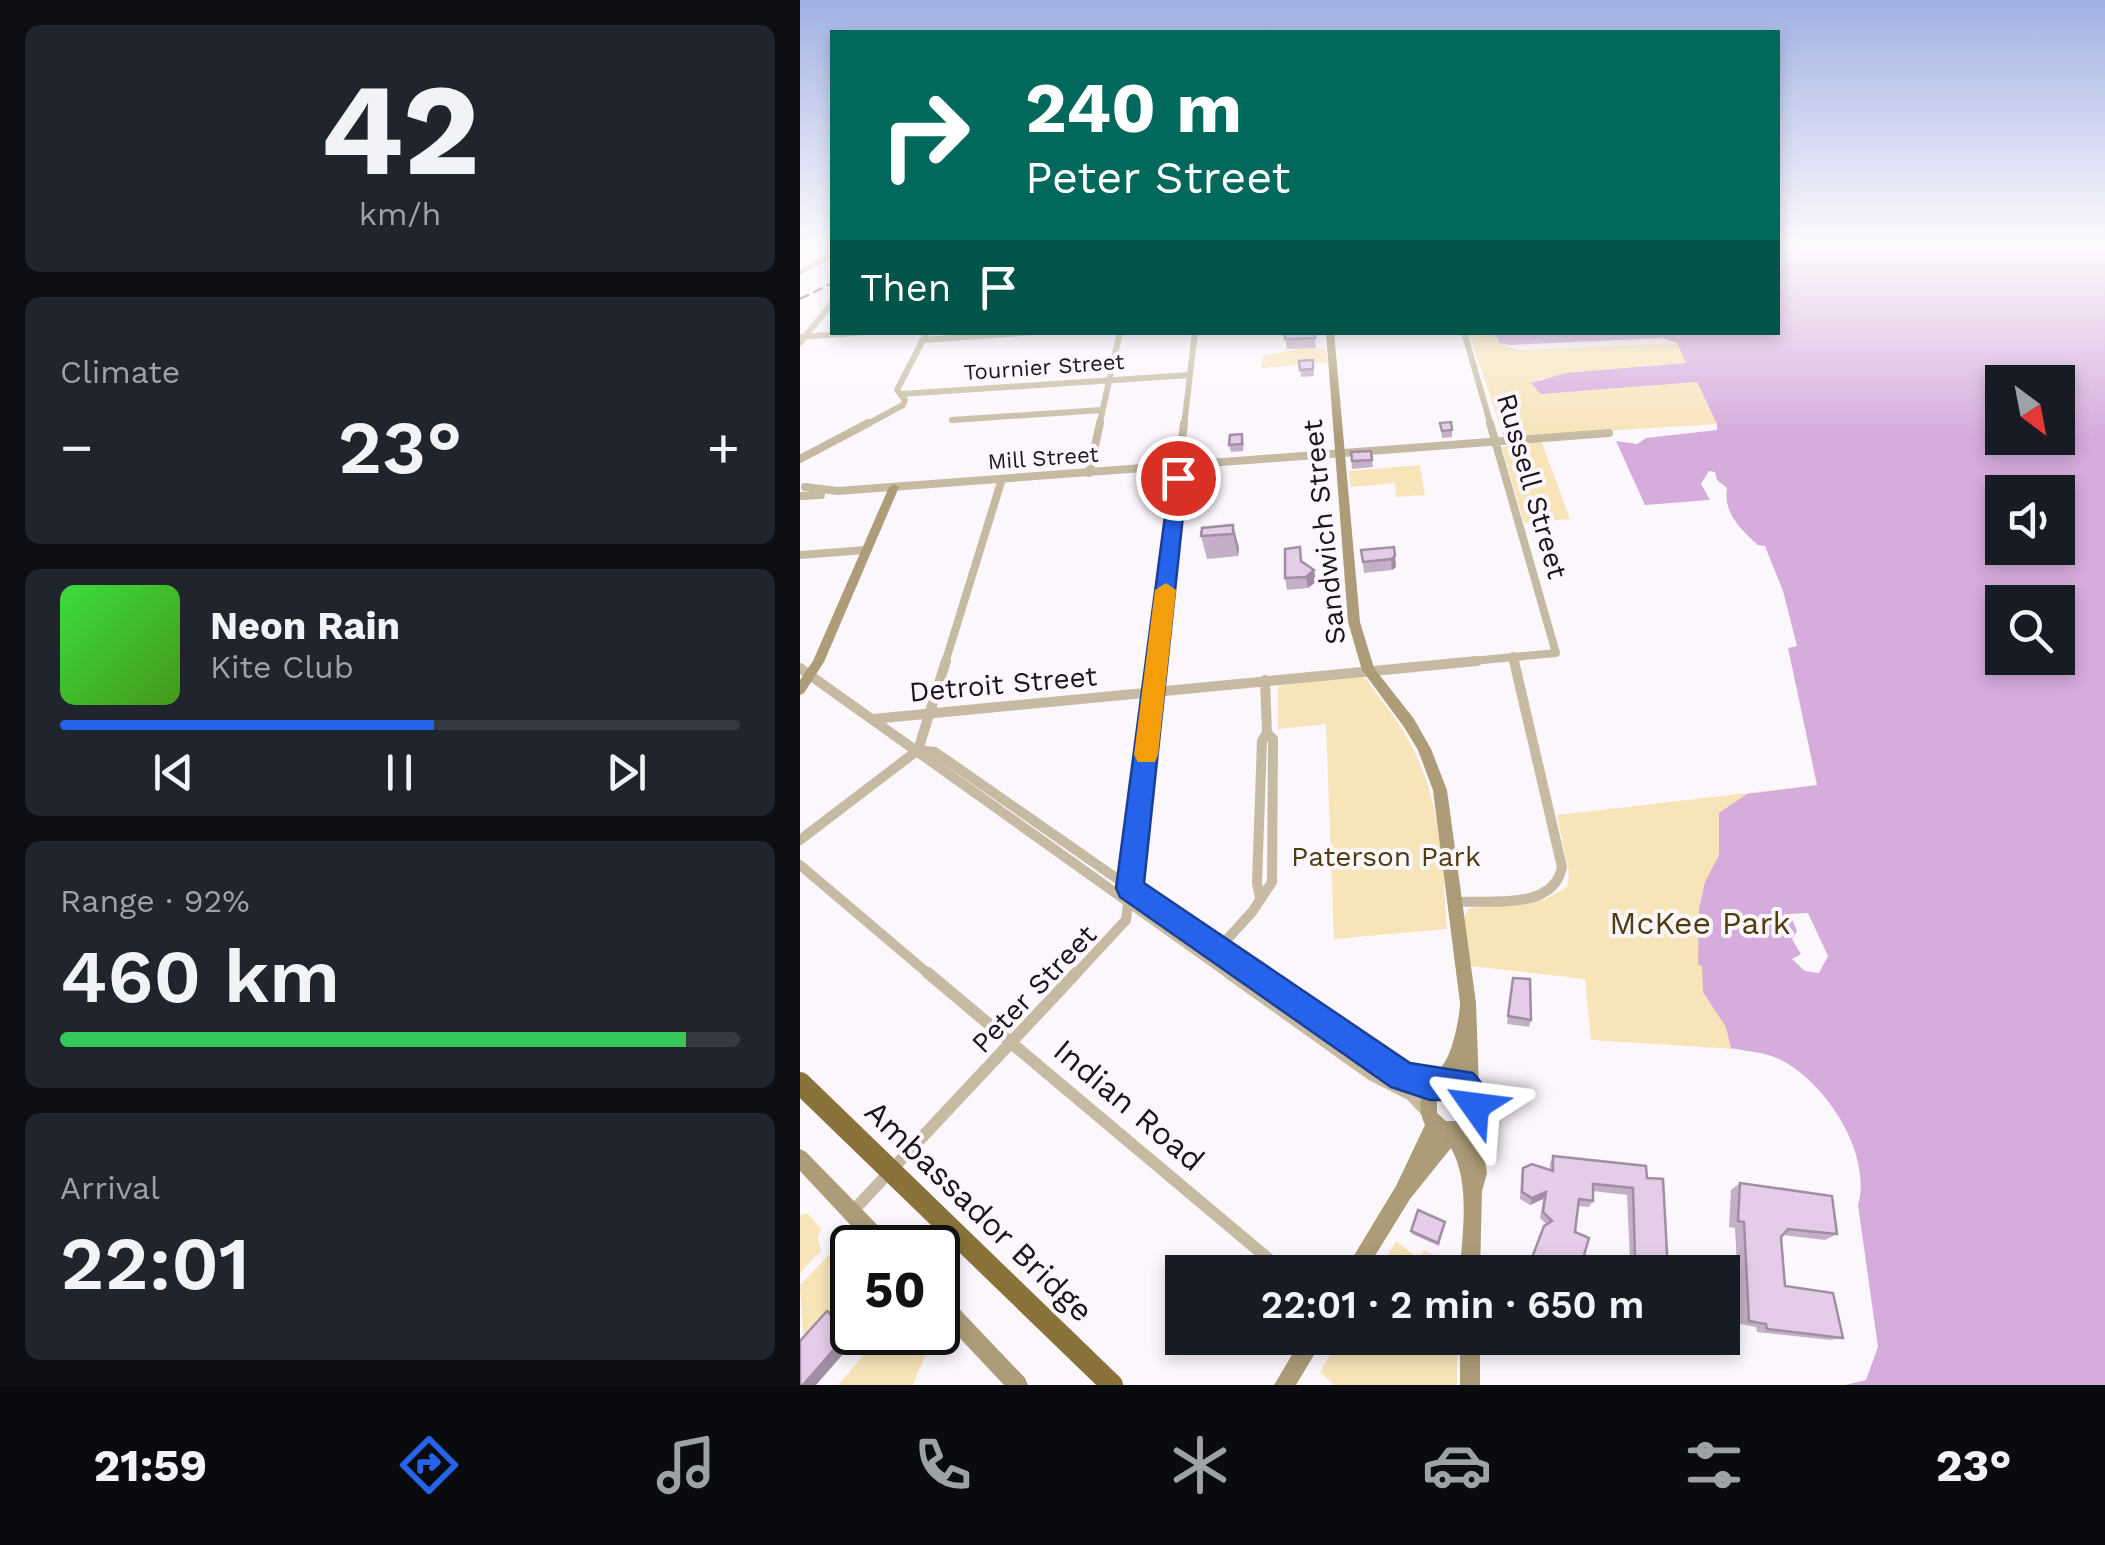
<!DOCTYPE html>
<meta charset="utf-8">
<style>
:root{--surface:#171b24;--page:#20242c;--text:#f1f3f6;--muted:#9ea1a6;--line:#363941;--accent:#2563eb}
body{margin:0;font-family:"Work Sans",sans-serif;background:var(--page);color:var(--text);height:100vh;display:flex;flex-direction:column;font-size:38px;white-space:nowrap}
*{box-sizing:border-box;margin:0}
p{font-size:32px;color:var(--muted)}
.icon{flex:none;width:55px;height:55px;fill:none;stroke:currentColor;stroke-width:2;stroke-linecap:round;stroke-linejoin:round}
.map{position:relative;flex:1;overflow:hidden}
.details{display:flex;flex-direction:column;gap:25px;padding:25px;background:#0d0f14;width:800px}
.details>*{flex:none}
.hud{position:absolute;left:30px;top:30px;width:950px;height:305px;border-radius:0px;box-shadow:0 5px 15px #0003;background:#00695c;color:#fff;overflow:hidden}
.needle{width:65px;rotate:148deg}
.controls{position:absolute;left:1185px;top:365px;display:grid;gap:20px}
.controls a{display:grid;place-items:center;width:90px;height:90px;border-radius:0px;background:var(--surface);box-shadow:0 5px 15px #0003;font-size:50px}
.speed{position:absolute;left:30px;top:1225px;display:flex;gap:20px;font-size:50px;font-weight:700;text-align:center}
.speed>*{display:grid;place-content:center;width:130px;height:130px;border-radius:50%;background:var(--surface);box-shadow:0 5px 15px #0003;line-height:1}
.speed .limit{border:5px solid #111;border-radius:15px;background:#fff;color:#111}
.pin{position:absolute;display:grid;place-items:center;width:85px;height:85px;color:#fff;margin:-42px;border:5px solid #fff;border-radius:50%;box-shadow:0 2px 10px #0007}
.me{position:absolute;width:110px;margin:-55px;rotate:301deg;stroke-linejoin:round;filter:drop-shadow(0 0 8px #0008)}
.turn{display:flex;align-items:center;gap:35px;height:210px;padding:0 30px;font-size:45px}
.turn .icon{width:130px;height:130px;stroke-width:2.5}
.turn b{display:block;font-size:70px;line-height:85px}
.then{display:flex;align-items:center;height:95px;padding:0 30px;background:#0003;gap:20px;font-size:38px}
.big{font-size:75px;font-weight:600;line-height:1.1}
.details .card{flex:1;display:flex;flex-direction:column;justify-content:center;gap:15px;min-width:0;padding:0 35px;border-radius:15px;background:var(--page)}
.details .dial{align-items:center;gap:0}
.dial b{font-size:130px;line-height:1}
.song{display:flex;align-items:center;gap:30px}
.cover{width:120px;height:120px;border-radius:15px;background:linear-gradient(135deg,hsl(120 70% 55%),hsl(100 70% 35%))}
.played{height:10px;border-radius:5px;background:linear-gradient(90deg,var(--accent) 55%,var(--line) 55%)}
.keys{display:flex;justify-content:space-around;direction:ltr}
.heat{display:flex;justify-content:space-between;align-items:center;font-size:55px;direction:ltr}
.charge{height:15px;border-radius:8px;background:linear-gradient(90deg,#34c759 92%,var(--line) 0)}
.trip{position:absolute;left:365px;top:1255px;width:575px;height:100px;border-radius:0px;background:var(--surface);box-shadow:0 5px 15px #0003;font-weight:600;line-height:100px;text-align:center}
.tabs{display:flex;height:160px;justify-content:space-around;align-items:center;background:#090b0e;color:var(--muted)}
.tabs .icon{width:70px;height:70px}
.tabs .current{color:var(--accent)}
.tabs b{font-size:45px;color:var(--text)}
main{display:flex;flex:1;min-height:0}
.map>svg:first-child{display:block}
.green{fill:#f7e4b9}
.water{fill:#d5acdc;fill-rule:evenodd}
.pier{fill:#fcf7fd}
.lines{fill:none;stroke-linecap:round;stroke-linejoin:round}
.street-far3{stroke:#c6bba2;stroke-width:6}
.street-far2{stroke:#c6bba2;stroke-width:8}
.street-far1{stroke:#c6bba2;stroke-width:10}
.street{stroke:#c6bba2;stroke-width:12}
.secondary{fill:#ac9c78;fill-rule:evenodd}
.rail{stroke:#564e57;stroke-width:2.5;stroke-dasharray:10 5;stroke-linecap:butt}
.highway-bridge{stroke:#8a733b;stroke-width:22}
.wall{fill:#c5afc8}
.shaded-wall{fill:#a08fa3}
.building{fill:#e5cce9;stroke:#a08fa3;stroke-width:2.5}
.route{fill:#2563eb;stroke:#184099;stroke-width:2.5}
.slow{fill:#f59e0b}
.labels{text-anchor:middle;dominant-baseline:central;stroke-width:8;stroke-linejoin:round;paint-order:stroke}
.far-street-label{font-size:22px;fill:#1d141f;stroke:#fcf7fd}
.street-label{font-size:28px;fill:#1d141f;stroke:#fcf7fd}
.park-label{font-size:28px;fill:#4f3d10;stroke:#fcf7fd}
.near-park-label{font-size:32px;fill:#4f3d10;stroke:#fcf7fd}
.near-street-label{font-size:32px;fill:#1d141f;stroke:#fcf7fd}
</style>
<main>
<section class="details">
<div class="card dial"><b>42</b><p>km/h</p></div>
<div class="card"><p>Climate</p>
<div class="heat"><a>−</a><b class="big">23°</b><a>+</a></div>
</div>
<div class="card">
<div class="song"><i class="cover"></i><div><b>Neon Rain</b><p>Kite Club</p></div></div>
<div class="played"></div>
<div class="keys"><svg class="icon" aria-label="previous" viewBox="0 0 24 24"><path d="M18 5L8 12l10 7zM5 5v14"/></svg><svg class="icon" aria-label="pause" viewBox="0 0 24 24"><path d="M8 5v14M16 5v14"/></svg><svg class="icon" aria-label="next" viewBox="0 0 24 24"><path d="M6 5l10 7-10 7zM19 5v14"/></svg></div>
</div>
<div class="card"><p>Range · 92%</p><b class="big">460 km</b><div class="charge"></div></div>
<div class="card"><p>Arrival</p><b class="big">22:01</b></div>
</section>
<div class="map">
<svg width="1305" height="1385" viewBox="0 0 1305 1385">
<rect width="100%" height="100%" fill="#fcf7fd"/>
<path class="green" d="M669,333H694L700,343L718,350L877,343L887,363L738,379L742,394L897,382L917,424L704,437Z
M502,348L525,349L528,362L461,368L463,356Z
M741,440L770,519L724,523L702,447Z
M620,465L625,495L596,497L595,483L551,487L549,471Z
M561,675C570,682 574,691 581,700C640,772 641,839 647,929L534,939L526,724L478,729V686Z
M990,788L1016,1054L791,1040L785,979L670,966L664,917L669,908L744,900L767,887L769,873L757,815Z
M7,1213L21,1229L18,1238L21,1251L0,1273V1216Z
M596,1241L619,1259L624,1250L657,1268V1272H578Z
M28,1256H41L52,1269V1318L48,1314L4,1353L0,1285Z
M83,1333H111L127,1351L113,1385H38Z
M540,1338H657V1385H534L520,1372Z"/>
<path class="water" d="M978,244H1305V1385H1045L1066,1380L1078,1347L1058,1205C1073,1153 1024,1079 977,1058C963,1052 945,1051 931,1048L926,1027L903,992L902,966L898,964L899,909L905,882L919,855V813L947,794L1017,785L988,648L997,646L983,591L965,546L958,545C940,529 923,512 927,488L917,480L915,472L909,471L901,484L910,500L845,505L816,441L837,444L846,438L917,430V424L897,382L741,394L731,383L766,373L886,363L877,343L863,338L709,345L700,343L694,333L978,332ZM1202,382H1258V438H1202ZM1202,492H1258V548H1202ZM1202,602H1258V658H1202Z"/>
<path class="pier" d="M1008,913L1028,956L1019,973L1005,971L992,959L1001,954L992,939L997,931L990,914Z"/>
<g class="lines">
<path class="street-far3" d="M664,332L691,426
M0,337L66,332
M124,340L234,332
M0,343L32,303
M101,394L390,375
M152,420L302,410
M64,426L103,405L105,400L97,390L127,332
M299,426L320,332
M384,426L395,332"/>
<path class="street-far2" d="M0,459L68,423
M289,473L300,423
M5,487L38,491L809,433
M0,496L21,495
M0,555L66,550
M713,656L715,663
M145,663L202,479
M356,663L384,423
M651,663L756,653L690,423"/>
<path class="street-far1" d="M0,668L432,976
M73,719L677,661
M118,750L135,752L457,976
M0,840L118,750L146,661
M0,865L131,976
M460,898L457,883L462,741L467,733L465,680
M655,902C690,900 754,911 762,867L714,661
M409,959L452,912L472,882L473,739L467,733
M274,976L326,920L356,661"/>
<path class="street" d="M128,973L484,1272
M429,973L572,1075L611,1095L627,1112
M454,973L602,1076L638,1085
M52,1212L276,973"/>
<path class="secondary" d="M29,253H32V258L0,275V270Z
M526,332H534L560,622L574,668L614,719L631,749L647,790L676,1003L679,1088L685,1105L684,1114L679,1125L687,1173L682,1191L680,1272H660C662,1232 671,1184 651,1148L610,1199L565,1272H544L596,1186L625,1125C610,1092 635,1083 648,1056C654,1044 660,1015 660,1003L633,790L618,750L604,727L562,670L548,622ZM646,1092H658L667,1101V1113L658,1121H646L637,1113V1101Z
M94,484L99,487L24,662L4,693L0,695V680L13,661L89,487Z
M0,1149L6,1152L93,1241L95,1248H72L0,1171Z
M138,1291L145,1294L225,1378L228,1385H204L138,1315Z
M502,1338H524L496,1385H474Z
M660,1338H680V1385H660Z"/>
<path class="rail" d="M0,299L32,283"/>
<path class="highway-bridge" d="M0,1083L312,1385"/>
</g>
<path class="wall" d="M484,332H514L516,348L487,349Z
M513,360L514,376L501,377L499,361Z
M640,423L652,430V437L642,438Z
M444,442L443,451L431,452L429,445Z
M571,451L573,467L552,469L551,452Z
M433,525L439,548L438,556L407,559L401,536Z
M594,547L596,567L592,570L564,573L561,550Z
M502,562L514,570L516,582L508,588L487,590L485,578Z
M713,978L731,1020L729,1027L707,1024Z
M753,1156L847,1178L868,1272H826L830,1260L827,1195L793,1191V1201L789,1207L779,1206L775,1232L784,1255L822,1272H736L727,1268L741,1232L747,1225L740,1218L743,1199L730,1205L720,1199L721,1175L723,1168L750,1170V1163Z
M940,1183L1037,1234L1025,1240L982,1235L981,1237L985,1286L1043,1338L1030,1340L957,1332L956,1327L940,1324L935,1228L929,1227L931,1190Z
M645,1222L639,1246L612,1234L611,1231Z"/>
<path class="shaded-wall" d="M433,525L439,548L438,556L433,534Z
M595,556L596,567L592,570L591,559Z
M514,570L516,582L508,588L506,577Z
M746,1192L743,1199L730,1205L732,1198Z
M27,1311L48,1313L52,1318V1332H56L59,1336L16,1385H3L32,1316Z"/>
<path class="building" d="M484,332H514L515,338L485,339Z
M513,360V369L500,370L499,361Z
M651,422L652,430L642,431L640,423Z
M442,434V444L429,445L430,435Z
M571,451L572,460L552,461L551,452Z
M433,525V534L401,536L402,528Z
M500,547L501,561L514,570L506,577L485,578V549Z
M594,547L595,556L591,559L563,562L561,550Z
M713,978L730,979L731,1020L708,1016Z
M753,1156L846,1166L847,1178L863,1179L868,1272H831L835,1256L833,1188L793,1184V1201L779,1199L775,1232L789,1238L784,1255L822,1272H747L730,1263L744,1226L752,1221L743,1212L746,1192L732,1198L722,1192L723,1168L732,1164L753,1171Z
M940,1183L1032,1196L1037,1234L988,1229L981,1237L985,1286L1033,1293L1043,1338L967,1329L966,1324L949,1321L944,1222L938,1221Z
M618,1210L645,1222L638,1243L611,1231Z
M27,1311L32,1316L37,1311L47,1322L42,1328L47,1334L3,1385H0V1341Z"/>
<linearGradient id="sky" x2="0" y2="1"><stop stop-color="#a0b1e3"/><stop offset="0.56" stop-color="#fefbfe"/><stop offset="1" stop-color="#fefbfe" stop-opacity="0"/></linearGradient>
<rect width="1305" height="438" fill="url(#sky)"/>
<path class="route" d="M378,473L387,478L344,883L610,1063L673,1073C686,1087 694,1099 686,1117L675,1122L664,1117L655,1100H630L591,1087L320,897L316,888L370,478Z"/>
<path class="slow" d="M366,583L376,590L358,755L355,762H338L334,755L355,590Z"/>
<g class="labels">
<g class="far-street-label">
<text transform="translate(244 367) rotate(-4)">Tournier Street</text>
<text transform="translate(243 458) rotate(-4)">Mill Street</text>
</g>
<g class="street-label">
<text transform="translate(732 486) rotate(74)">Russell Street</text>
<text transform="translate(524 532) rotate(-96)">Sandwich Street</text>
<text transform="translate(203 684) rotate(-5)">Detroit Street</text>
<text transform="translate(234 989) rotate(-46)">Peter Street</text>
</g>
<g class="park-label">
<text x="586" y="856">Paterson Park</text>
</g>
<g class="near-park-label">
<text x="900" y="923">McKee Park</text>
</g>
<g class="near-street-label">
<text transform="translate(329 1105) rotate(40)">Indian Road</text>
<text transform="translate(179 1211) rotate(44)">Ambassador Bridge</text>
</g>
</g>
</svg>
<div class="controls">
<a><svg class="needle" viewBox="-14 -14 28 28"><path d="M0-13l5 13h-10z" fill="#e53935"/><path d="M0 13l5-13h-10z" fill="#9ea1a6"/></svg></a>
<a><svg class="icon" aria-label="sound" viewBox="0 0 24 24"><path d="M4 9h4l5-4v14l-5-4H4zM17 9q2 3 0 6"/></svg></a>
<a><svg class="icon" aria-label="search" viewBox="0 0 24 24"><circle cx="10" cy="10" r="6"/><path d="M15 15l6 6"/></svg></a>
</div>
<div class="speed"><div class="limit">50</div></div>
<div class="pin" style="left:378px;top:478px;background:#d93025"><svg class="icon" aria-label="arrive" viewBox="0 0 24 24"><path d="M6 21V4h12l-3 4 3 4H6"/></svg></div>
<svg class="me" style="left:675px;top:1106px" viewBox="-20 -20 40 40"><path d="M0-17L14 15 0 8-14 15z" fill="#2563eb" stroke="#fff" stroke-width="4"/></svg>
<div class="trip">22:01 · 2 min · 650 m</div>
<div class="hud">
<div class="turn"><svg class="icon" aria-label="right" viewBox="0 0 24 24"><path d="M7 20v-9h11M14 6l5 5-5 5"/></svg><div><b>240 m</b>Peter Street</div></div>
<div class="then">Then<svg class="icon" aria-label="arrive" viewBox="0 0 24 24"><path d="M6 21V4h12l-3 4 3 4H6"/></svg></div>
</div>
</div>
</main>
<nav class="tabs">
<b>21:59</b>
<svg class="icon current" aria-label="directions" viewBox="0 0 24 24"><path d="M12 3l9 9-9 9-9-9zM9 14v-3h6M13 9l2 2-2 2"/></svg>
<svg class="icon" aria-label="music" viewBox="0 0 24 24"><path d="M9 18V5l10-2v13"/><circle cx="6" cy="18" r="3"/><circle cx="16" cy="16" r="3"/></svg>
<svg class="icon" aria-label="phone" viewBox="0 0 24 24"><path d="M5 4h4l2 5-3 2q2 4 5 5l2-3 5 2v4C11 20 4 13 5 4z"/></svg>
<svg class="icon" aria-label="climate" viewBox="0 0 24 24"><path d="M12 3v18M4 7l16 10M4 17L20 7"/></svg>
<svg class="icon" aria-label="car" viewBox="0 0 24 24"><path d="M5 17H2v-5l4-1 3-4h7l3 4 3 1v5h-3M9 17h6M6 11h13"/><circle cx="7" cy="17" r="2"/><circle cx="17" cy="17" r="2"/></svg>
<svg class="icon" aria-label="filters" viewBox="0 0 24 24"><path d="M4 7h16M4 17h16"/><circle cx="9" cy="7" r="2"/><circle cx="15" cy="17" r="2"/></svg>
<b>23°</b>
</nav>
